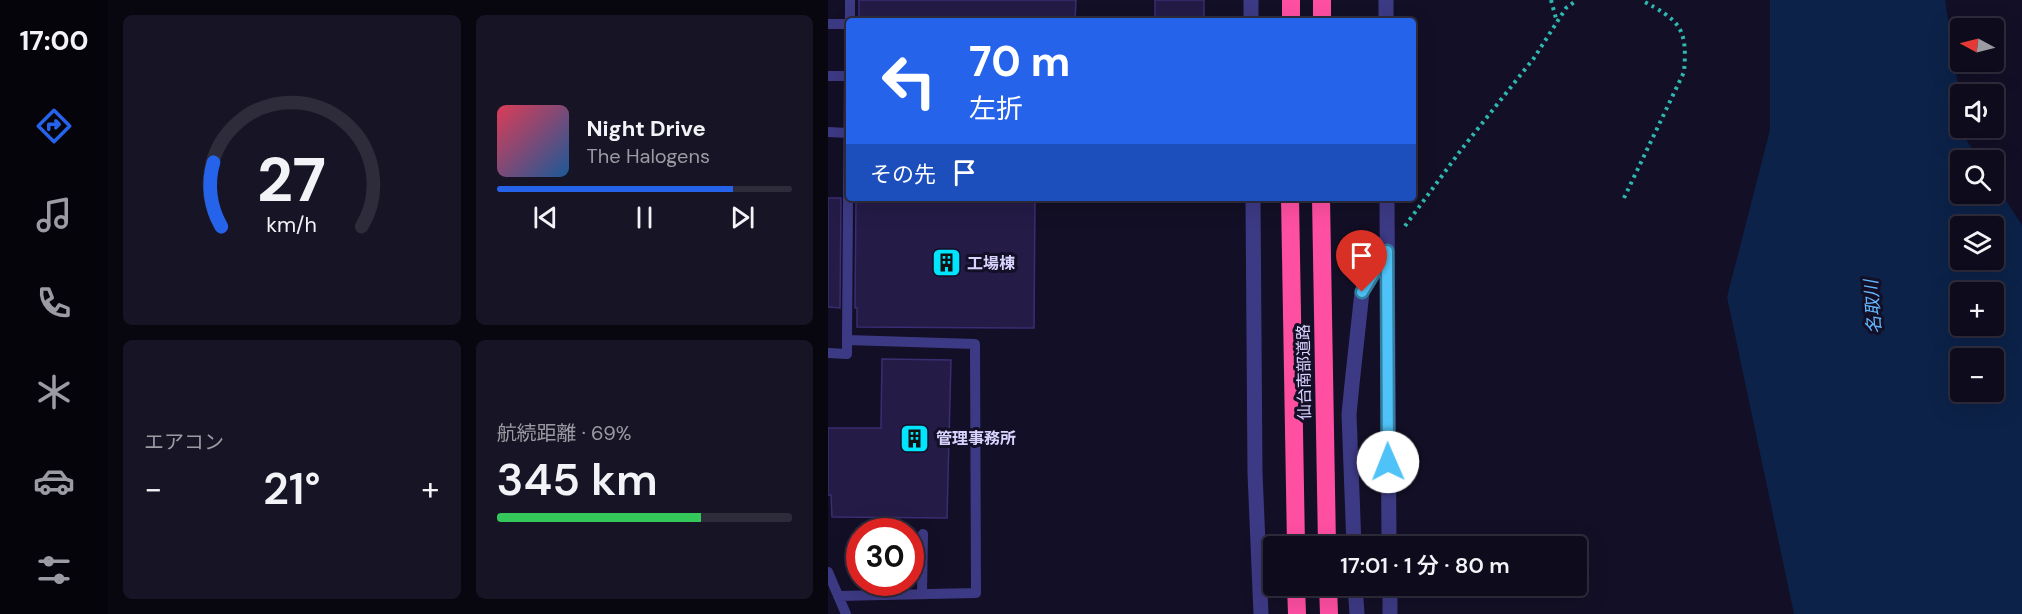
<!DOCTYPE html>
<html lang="ja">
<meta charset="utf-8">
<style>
:root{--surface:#0e0b1c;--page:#171425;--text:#f1f3f6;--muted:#9b9ba3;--line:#2e2b3b;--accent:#2563eb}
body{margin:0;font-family:"DM Sans","Noto Sans JP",sans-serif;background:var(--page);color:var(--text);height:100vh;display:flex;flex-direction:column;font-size:22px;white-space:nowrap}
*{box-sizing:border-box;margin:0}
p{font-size:20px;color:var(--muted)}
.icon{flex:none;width:33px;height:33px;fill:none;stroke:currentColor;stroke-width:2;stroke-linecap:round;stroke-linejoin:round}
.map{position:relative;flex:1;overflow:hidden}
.panel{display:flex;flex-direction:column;gap:15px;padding:15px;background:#08060f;width:720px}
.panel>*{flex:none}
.guide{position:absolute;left:18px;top:18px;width:570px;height:183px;border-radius:6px;box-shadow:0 6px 24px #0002,0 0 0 2px var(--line);background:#2563eb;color:#fff;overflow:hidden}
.needle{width:39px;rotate:277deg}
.buttons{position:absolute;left:1122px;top:18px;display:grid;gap:12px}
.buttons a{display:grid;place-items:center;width:54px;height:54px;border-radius:6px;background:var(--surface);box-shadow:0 6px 24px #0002,0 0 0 2px var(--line);font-size:30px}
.speed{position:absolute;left:18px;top:518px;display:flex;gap:12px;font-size:30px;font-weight:700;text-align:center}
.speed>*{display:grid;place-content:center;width:78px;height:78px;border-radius:50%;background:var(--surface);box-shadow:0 6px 24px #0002,0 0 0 2px var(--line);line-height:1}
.speed .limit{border:9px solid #d22;background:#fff;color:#111}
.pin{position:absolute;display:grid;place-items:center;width:51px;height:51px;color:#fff;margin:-62px -26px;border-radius:50% 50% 50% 0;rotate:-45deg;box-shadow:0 0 6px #0007}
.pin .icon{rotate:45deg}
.me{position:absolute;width:66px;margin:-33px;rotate:359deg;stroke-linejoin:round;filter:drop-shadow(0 0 4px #0008)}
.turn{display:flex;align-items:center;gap:21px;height:126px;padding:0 24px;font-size:27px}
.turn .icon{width:78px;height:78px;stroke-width:2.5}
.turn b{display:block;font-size:42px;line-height:51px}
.then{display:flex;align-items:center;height:57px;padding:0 24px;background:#0003;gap:12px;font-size:22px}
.big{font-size:45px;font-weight:600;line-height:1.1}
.panel .tile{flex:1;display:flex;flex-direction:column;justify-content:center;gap:9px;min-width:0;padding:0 21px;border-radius:9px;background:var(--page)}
.panel .dial{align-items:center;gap:0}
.dial svg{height:156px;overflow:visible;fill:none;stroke:var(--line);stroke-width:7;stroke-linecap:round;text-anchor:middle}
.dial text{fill:var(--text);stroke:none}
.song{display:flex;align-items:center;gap:18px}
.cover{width:72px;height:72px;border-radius:9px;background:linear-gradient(135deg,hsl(350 70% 55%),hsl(210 70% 35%))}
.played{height:6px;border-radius:3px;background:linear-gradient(90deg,var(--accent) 80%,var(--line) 80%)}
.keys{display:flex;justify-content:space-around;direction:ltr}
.heat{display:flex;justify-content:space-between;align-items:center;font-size:33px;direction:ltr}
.charge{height:9px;border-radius:4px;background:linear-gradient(90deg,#34c759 69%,var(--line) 0)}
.panel .tiles{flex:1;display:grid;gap:15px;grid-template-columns:repeat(2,1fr)}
.trip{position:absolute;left:435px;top:536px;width:324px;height:60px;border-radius:6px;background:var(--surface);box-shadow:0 6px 24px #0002,0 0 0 2px var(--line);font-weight:600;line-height:60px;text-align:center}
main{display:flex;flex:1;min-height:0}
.tabs{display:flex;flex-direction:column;width:108px;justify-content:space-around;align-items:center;background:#06040b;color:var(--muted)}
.tabs .icon{width:42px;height:42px}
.tabs .selected{color:var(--accent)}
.tabs b{font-size:27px;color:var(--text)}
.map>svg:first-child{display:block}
.water{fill:#0c2248;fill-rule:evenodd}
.building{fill:#241b47;stroke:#3b2d73;stroke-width:1.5}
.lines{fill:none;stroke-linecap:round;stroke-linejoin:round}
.path{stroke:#2fb8b0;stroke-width:4;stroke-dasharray:3 4.5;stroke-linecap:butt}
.lane{stroke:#3d3a85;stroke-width:10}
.street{stroke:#3d3a85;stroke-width:15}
.highway{stroke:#ff4fa3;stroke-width:18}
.route-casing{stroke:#337fa1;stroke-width:15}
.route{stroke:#4fc3f7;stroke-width:10}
.labels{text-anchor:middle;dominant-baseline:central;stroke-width:6;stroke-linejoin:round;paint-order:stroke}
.poi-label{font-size:16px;font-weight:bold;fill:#d9d4ff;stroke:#130f26;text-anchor:start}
.street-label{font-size:16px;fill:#d9d4ff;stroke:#130f26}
.water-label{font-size:18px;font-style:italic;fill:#62b6ff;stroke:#130f26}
</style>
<main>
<nav class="tabs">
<b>17:00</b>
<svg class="icon selected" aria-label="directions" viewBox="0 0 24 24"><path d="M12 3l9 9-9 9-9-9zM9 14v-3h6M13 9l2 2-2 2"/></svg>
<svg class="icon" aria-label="music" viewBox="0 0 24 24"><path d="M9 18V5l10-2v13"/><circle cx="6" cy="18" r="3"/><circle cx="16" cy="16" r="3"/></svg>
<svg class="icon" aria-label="phone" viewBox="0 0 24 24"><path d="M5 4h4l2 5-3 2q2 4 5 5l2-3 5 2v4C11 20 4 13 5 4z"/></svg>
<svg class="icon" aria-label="climate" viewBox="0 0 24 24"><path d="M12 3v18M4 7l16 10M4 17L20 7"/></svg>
<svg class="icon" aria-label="car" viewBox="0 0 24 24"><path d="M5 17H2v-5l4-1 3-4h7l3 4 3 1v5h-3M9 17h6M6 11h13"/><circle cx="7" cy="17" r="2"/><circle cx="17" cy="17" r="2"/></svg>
<svg class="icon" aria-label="filters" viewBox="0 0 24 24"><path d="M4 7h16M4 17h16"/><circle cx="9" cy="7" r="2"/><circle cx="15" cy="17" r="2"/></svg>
</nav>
<section class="panel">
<div class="tiles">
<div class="tile dial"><svg viewBox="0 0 100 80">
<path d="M14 69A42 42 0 1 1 86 69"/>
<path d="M14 69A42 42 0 0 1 10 36" stroke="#2563eb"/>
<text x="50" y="56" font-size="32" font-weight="700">27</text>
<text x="50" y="72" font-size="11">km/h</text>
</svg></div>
<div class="tile">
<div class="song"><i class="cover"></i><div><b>Night Drive</b><p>The Halogens</p></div></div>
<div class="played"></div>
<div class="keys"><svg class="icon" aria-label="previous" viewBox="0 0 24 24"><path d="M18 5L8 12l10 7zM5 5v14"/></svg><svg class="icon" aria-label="pause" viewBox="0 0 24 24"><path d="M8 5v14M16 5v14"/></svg><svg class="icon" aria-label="next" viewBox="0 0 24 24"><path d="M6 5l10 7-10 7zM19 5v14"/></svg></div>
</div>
<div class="tile"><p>エアコン</p>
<div class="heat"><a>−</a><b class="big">21°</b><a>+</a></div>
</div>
<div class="tile"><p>航続距離 · 69%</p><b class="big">345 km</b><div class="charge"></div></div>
</div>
</section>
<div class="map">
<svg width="1194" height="614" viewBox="0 0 1194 614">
<rect width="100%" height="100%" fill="#130f26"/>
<path class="water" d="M942,0H1117L1132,99V128H1137L1139,141L1152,160H1132V194H1166V182L1194,225V614H966L899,297L942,130ZM1132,226H1166V260H1132ZM1132,292H1166V326H1132ZM1132,358H1166V392H1132Z"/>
<path class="building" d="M31,0H248L247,21H31Z
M327,0H376V21H327Z
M0,198H13L12,308L0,307Z
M28,198H207L206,328L29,327V308H27Z
M54,359L123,360L119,518L4,517L3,495H0V428H53Z"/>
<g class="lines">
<path class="path" d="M723,0L729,22
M796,198L856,72C860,27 851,20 813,0
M577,226L633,150L706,58L738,8L749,0"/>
<path class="lane" d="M22,21V0
M0,24H21
M0,76H21
M0,132L20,133
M19,340L21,65
M0,353L19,354V340L147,344L148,593L10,596
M0,572L18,614
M94,594L95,534
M45,595V582"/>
<path class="street" d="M423,0V21
M558,0V21
M425,198L427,473L433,614
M559,198L561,546
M526,546L521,414L524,384L534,292L559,251
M527,585L529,614
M562,585V614"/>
<path class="highway" d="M463,21V0
M494,21V0
M462,198L468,546
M493,198L499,546
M468,585L469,614
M500,585L501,614"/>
</g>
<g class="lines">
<defs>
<path id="route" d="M534,292L559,251L560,462"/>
</defs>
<use href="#route" class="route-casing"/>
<use href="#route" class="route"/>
</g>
<defs>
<symbol id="building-square" viewBox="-11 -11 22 22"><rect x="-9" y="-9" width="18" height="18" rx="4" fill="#00e5ff" stroke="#130f26"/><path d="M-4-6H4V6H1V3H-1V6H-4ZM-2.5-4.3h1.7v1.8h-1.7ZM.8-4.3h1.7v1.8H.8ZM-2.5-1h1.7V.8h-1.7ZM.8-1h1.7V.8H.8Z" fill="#111"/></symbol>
</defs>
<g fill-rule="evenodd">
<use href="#building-square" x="102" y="246" width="33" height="33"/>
<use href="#building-square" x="70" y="422" width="33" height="33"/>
</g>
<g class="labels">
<g class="poi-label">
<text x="139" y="263">工場棟</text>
<text x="108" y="438">管理事務所</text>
</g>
<g class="street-label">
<text transform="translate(476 372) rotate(-91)">仙台南部道路</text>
</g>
<g class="water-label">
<text transform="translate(1045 307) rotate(-94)">名取川</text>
</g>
</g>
</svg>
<div class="buttons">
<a><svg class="needle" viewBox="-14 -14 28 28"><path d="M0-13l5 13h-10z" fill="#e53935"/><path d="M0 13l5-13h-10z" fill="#9b9ba3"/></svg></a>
<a><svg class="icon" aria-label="sound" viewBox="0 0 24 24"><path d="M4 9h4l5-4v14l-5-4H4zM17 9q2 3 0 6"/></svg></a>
<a><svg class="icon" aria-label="search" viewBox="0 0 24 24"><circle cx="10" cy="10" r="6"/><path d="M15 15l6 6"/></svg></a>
<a><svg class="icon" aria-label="layers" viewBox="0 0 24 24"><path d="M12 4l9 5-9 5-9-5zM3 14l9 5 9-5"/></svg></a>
<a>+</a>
<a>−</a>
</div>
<div class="speed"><div class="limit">30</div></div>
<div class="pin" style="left:534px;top:292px;background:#d93025"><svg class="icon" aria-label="arrive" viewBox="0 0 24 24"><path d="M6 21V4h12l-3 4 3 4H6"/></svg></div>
<svg class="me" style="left:560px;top:462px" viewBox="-20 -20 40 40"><circle r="19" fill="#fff"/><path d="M0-13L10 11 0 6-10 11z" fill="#4fc3f7"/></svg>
<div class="trip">17:01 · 1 分 · 80 m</div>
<div class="guide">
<div class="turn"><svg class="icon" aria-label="left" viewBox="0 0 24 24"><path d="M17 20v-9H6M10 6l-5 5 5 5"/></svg><div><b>70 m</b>左折</div></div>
<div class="then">その先<svg class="icon" aria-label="arrive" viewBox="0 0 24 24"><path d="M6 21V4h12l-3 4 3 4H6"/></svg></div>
</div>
</div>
</main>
